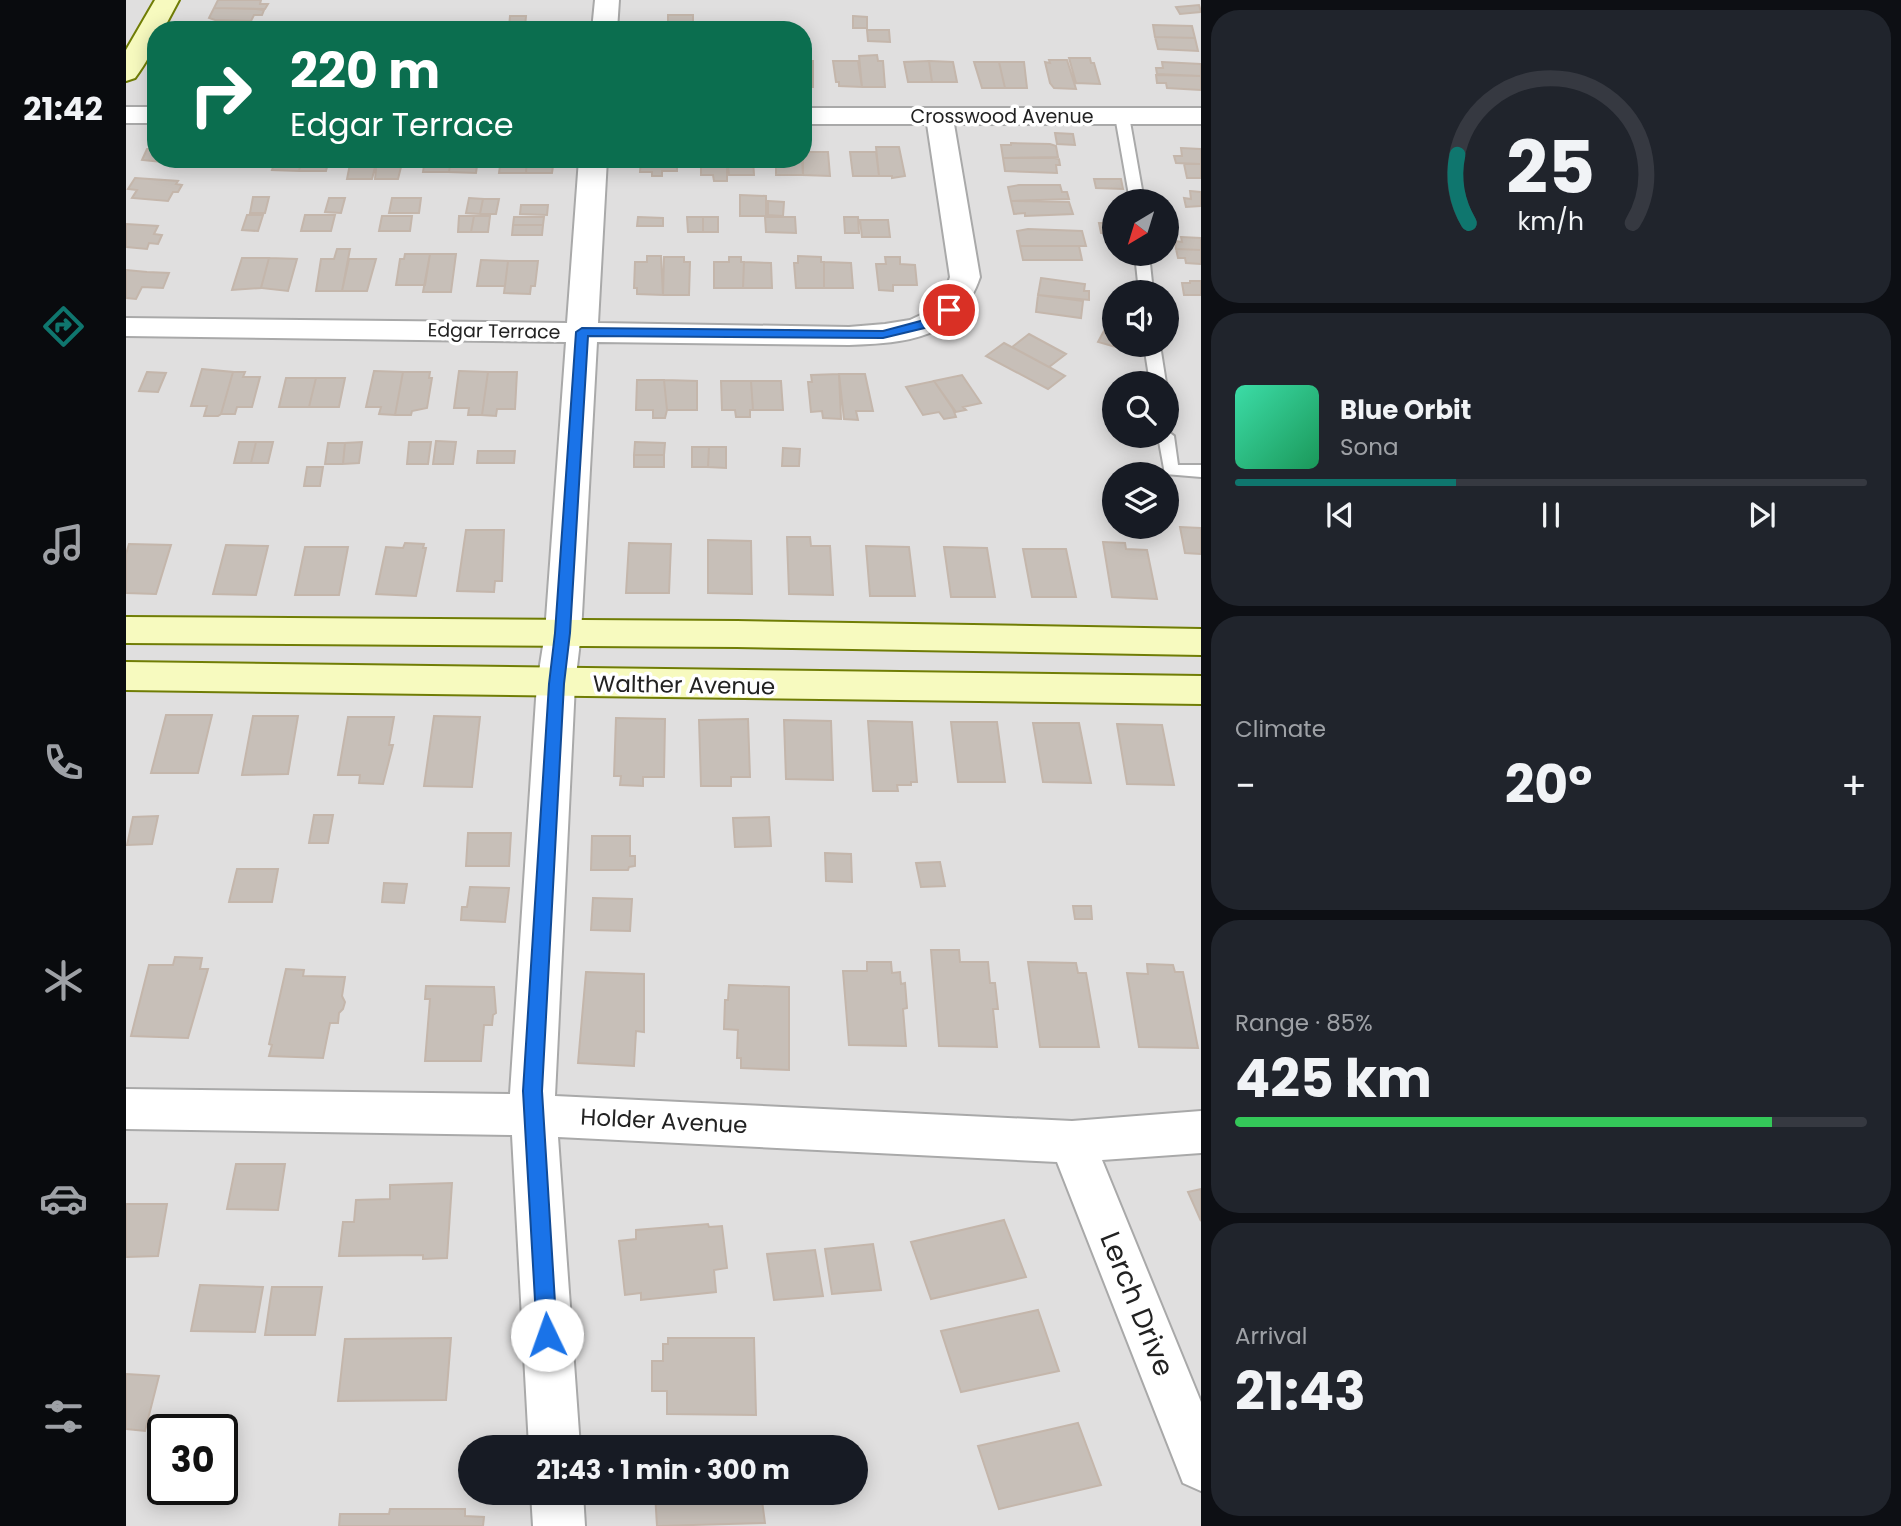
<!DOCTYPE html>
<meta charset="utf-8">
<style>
:root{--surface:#171b24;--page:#20242c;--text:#f1f3f6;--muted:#9ea1a6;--line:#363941;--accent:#0f766e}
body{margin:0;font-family:Poppins,sans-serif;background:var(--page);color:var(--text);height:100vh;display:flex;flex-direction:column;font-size:26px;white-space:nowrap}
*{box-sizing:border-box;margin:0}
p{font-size:23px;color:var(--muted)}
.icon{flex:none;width:38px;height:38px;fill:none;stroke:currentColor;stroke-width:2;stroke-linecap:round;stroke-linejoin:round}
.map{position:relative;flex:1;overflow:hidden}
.panel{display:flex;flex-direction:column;gap:10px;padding:10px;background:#0d0f14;width:700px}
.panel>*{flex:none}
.hud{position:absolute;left:21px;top:21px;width:665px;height:147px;border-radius:28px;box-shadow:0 4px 18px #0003;background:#0b6e4f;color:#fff;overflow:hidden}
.needle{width:46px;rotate:218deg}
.fabs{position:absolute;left:976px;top:189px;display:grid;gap:14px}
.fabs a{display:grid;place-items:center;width:77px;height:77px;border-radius:50%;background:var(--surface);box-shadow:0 4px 18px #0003;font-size:35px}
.speed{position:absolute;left:21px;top:1414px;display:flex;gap:14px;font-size:35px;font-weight:700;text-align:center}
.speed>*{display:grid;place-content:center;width:91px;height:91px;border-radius:50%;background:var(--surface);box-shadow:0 4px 18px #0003;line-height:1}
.speed .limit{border:4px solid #111;border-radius:10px;background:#fff;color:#111}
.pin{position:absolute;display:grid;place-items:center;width:60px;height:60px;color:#fff;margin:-30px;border:4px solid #fff;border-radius:50%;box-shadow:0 2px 7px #0007}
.me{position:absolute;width:77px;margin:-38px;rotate:357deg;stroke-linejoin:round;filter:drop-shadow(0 0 5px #0008)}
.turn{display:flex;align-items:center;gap:24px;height:147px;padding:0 28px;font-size:32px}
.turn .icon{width:91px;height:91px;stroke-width:2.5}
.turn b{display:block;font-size:49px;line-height:60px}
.big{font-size:52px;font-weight:700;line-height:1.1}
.panel .tile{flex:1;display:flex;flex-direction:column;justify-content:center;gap:10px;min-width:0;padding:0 24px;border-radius:28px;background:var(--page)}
.panel .dial{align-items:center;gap:0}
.dial svg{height:182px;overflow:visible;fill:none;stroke:var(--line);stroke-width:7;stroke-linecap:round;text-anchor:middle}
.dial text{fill:var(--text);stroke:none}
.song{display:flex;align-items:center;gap:21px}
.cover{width:84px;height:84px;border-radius:10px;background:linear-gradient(135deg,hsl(160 70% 55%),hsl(150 70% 35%))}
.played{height:7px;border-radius:4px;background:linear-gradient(90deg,var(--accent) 35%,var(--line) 35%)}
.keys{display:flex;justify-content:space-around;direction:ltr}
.heat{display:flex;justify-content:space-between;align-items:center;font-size:38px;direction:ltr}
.charge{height:10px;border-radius:5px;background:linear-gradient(90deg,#34c759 85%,var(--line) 0)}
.trip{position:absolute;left:332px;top:1435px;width:410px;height:70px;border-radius:35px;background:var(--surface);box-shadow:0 4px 18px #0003;font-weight:700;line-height:70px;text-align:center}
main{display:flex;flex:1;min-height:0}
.tab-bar{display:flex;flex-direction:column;width:126px;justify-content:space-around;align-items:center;background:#090b0e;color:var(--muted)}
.tab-bar .icon{width:49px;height:49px}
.tab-bar .on{color:var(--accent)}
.tab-bar b{font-size:32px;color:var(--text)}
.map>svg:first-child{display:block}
.residential{fill:#e0dfdf;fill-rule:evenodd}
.building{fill:#c7bfb8;stroke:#c4b6ab;stroke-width:2}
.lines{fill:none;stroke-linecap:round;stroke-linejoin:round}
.service-casing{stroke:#a9a9a9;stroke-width:4}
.minor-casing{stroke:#a9a9a9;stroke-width:4}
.secondary-casing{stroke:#707d05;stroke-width:4}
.service{fill:#fff;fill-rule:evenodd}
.minor{fill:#fff;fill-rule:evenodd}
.secondary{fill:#f7fabf;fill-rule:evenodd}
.route{fill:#1a73e8;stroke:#114b97;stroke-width:2}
.labels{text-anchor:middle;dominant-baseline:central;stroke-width:7;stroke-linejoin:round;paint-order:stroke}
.far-street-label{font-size:19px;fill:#222;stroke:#fff}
.street-label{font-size:23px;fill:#222;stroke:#fff}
.near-street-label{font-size:28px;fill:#222;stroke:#fff}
</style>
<main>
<nav class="tab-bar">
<b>21:42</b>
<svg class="icon on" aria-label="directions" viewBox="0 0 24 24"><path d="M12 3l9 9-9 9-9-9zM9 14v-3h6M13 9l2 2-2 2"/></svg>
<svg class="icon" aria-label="music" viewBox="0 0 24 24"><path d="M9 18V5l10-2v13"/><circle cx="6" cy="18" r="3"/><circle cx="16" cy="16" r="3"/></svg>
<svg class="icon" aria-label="phone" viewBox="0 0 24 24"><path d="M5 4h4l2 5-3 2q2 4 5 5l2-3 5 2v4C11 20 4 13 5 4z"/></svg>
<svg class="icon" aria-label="climate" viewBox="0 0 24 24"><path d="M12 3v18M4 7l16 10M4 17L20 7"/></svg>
<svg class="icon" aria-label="car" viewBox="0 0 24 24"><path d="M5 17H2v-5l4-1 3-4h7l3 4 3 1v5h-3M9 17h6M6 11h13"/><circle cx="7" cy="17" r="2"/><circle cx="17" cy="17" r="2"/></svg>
<svg class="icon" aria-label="filters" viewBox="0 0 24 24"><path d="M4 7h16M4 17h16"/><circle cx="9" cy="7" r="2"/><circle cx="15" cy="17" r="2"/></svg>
</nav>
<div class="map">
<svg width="1075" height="1526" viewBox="0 0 1075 1526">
<rect width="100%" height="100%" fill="#f2efe9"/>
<path class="residential" d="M0,0H1075V1526H0ZM30,30H677V159H30ZM989,201H1041V254H989ZM989,292H1041V345H989ZM989,383H1041V436H989ZM989,474H1041V527H989ZM37,1430H96V1489H37ZM345,1447H730V1493H345Z"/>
<path class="building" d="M92,0H135L134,4H142L139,9L88,8Z
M1073,5L1075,12L1054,14L1050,7Z
M88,8L130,9L138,10L136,15H128L125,21L89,20L83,18Z
M542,15H567V28H542Z
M384,16H400L399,27H383Z
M727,16L741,17V28H727Z
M1027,25L1066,26L1069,38L1029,37Z
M741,30H763L764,42L742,41Z
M1029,37L1069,38L1072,51L1032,49Z
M751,55L752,61H757L759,87H736L733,56Z
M943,58H964L965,63H968L974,84L950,83Z
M923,60H941L950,89L928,88L924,83L919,62L924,63Z
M677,61H687V87H677Z
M707,61H732L736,87L713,86V82H710Z
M803,61L827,62L831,82H806Z
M803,61L806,82H782L778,62Z
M848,62H873L879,88H856Z
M873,62H898L901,88H879Z
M1036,62L1075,64V76L1031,74L1030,68H1037Z
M1030,75L1075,76V90L1041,88L1040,83H1031Z
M929,133L947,134L949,145L931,144Z
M885,143L924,144L930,146L932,157L877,158L875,145H885Z
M750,147H773L779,176L766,178V176H753Z
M1055,148L1075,149V164L1050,163L1048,156H1056Z
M21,149H30V159H67L66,162L46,163L16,160Z
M677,152H702L704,176L677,175Z
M724,152H750L753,176H727Z
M877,158H928L933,159L934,165H930L931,173L879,171Z
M150,159H176L173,171L146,170Z
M176,159H203L200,171H173Z
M225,159H251L246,179H221Z
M251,159H277L272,179H249Z
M299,159H325L323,172H297Z
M325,159H352L350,173L323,172Z
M375,159H401L400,173H373Z
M401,159H428L426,173H400Z
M515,159H551V171H536V176H526V172H514Z
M575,159H601V181H588L587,175H575Z
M601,159H627L628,175H603Z
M650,159H676L677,175H650Z
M1058,164H1075V178H1061Z
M9,178L52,181L50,184L56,185L52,192H47L42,201L6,198L11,190L2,189Z
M968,179H995L997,189L970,188Z
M893,185H934L936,192H941L943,199L885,201L882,187Z
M1064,191L1075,192V206L1060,207L1058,198L1065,199Z
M614,195L640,196V216H614Z
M127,197H143L139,213H124Z
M203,198H219L215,213L199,212Z
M266,198H295L293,213H263Z
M343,198L357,199L354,214L340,213Z
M357,199H373L370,214H354Z
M642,201L658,202L657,216L642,215Z
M885,201L943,202L947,214L899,216V213L888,214Z
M395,205H422L421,215L394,214Z
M121,215H137L132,231L116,230Z
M179,215H209L205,231H175Z
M256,216H286L284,231H253Z
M333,216H348L345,232H332Z
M348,216H364L362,232H345Z
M388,217H418L417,225H387Z
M512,217L537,218V226H511Z
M561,217H577V232H562Z
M577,217H592V232H577Z
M639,217H669L670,233L640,232Z
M718,217H732L733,233H719Z
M734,220H762L764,237H736Z
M973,223H989V233H975Z
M0,224L32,226L28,234L36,235L32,244L23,243L21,249L0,247Z
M387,225H417L416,235H386Z
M902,229L956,231L960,246H894L891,231Z
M1055,237L1075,238V250L1050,249L1049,241L1056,242Z
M894,246H953L956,260H897Z
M211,249H224L216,291H190L195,259H208Z
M1050,249L1075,250V264L1060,263L1059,258H1052Z
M279,254H304L299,285H270L274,259H278Z
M304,254H330L325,292H297Z
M521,256H535L537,295L511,294V288H508L509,262H521Z
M672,256L695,257V262H698V288H670L668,263H672Z
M538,257H558V262H564L563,295H537Z
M603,257H615V262H618L617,288H588V262H603Z
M759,257H774V264L789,265L791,285H767V291L753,290L750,264H760Z
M116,258H143L135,288L106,290Z
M143,258L171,259L162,291L135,288Z
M223,259H250L241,291H216Z
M355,260L382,261L379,286H351Z
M382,261H412L409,286H405L404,294L378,293Z
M618,262L645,263L646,288H617Z
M698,262L725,263L727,288H698Z
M0,270L21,272L43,273L37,288L16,287L10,299L0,298Z
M915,278L959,284L958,291H963V300L912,295Z
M1064,281H1075V295H1058L1056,283H1064Z
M912,295L957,301L955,318L910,312Z
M979,329L989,332V345H1007L1004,351L972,342Z
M903,334L940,354L923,367L886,347Z
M878,343L923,367L939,376L922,389L860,356Z
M76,369L107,372L95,414L92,416H78L81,406H65Z
M248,371L277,372L269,415L253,414L255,407H240Z
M333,371L362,372L356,415H342L343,408H328Z
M21,372L40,373L32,392L13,391Z
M107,372H119L117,377H134L126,407H111L109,414H95Z
M277,372H304L303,378H306L301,408L286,411L285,415H269Z
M362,372H391L389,409H371L370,416L356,415Z
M713,374H739L747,411H730L732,420L718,419Z
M713,374L715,419L697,418L696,411L685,412L682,382H686L685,375Z
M836,375L855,403L837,407L840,410L830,412L808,381Z
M160,378H190L183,407H153Z
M190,378H219L213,407H183Z
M511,380H538L541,410L539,418H527V410H510Z
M538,380L571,381V410H541Z
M595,381H625L627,410H624V417H610L609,410H596Z
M625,381H655L657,410H627Z
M808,381L827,409L830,417L818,419L813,412L797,415L780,387Z
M310,441L330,442L327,464H307Z
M113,442H130L125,463H108Z
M130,442H147L142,463H125Z
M236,442L233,463L217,464L219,443Z
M283,442H305L302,464H281Z
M509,442L539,443L538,455H508Z
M202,443H219L217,464H199Z
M566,447H583L582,467H566Z
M583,447H600V468L582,467Z
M657,448L674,449L673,466H656Z
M352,451H389L388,463H351Z
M508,455H538V467H508Z
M181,467H197L194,486H178Z
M1054,527L1075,528V554L1059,553Z
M340,530H378L376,581H369L368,592L331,591Z
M661,537H684L685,546H704L707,595L663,594Z
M582,540L625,541L626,594L582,593Z
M977,542L999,543L1000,549L1021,550L1031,599L986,597Z
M279,543L298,544L297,548H300L290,596L250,594L260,547L277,548Z
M503,543L545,544L543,593H500Z
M3,544L45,545L30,594L0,593V554Z
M100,545L142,546L130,595L87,594Z
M740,546L783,547L789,596H744Z
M179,547H222L213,595H169Z
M818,547L861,548L869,597H825Z
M897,549H940L950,597H906Z
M40,715H86L72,773H25Z
M127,716H172L162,774L116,775Z
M308,716L354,717L346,787L298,786Z
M222,717H268L263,745H267L257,784L233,783L234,775H212Z
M490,718L539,719L538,777H517V786L494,785L495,776H488Z
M622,719L624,777H605V786H575L573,720Z
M658,720L705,721L707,780L660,779Z
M742,721L786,722L791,782H785V785H771L772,791H747Z
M825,722H871L879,782H832Z
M907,723H953L965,783L917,782Z
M991,724L1036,725L1048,785L1001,784Z
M188,815H207L202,843H183Z
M32,816L26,844L1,845L7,817Z
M643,817L645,846L609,847L607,818Z
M342,833H385L383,866H340Z
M466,836H504V856H509V866L503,867L502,870H465Z
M699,853L725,854L726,882L700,881Z
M814,862L819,886L795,887L790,863Z
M111,869H152L146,902H103Z
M258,883L281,884L278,903L256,902Z
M344,887L383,888L379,922L335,920L336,907H341Z
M467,898L506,899L504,931L465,930Z
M947,906H965L966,919H949Z
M805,950H833L834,962H862L864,983H869L872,1009H867L871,1047L813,1046Z
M49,957L76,958L74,969H82L62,1038L5,1036L23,965H47Z
M741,962H765L766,973L774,972L775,984L779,983L781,1008L777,1009L780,1046L723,1045L717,971H741Z
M902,962L950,963L952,973H960L973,1047H914Z
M1021,964L1047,965L1049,972H1057L1072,1048L1013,1047L1001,973L1022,974Z
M160,969L178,970L177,976L219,977L216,996L219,1002L217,1009L213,1013L212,1023H204L197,1058L143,1056L146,1045L143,1044Z
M460,972L518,974V1032L510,1031L508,1066L452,1063Z
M603,985L663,987V1070L615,1068V1058H611L612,1030L598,1029L599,1000H602Z
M300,986L368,987L370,1013L367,1015L366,1025H358L355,1061H299L304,999H299Z
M110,1164H159L152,1210L101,1209Z
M326,1183L321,1258L297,1259V1255L213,1256L217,1222H228L230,1200L264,1199V1185Z
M1075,1189V1221L1062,1192Z
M0,1204H41L32,1256L0,1257Z
M878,1220L900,1277L805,1299L785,1242Z
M582,1224L583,1227L596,1226L601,1268L588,1270L590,1292L515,1300V1293L499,1295L493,1241L510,1239V1230Z
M747,1244L755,1290L706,1294L699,1249Z
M689,1250L697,1296L648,1300L641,1254Z
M74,1285L137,1287L129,1332L65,1331Z
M146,1287H196L189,1335H139Z
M912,1310L933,1371L835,1392L815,1331Z
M325,1338L320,1400L212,1401L219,1339Z
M542,1338H628L630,1415L541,1414V1391H526V1361H537V1344H542Z
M0,1374L33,1376L19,1431L0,1429Z
M952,1423L975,1485L873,1509L852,1446Z
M719,1438L720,1447H674V1442Z
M529,1493H635L639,1523L531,1526Z
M264,1509H339V1516L358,1517L357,1526H213L214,1514H263Z"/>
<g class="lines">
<defs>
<path id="service" d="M996,112L1003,116L1018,201H1004L989,116Z
M1009,254H1023L1027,292H1013Z
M1018,345H1034L1040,383H1024Z
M1041,431L1048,436L1052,465H1075V477L1039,474L1032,436H1041Z"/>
<path id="minor" d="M469,0H493L491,30H466Z
M0,107H30V123H0Z
M677,108H1075V124H828L854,277C833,339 781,343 723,345L471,342L455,633L449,684L429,1096L946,1121L1075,1111V1153L976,1160L1075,1402V1491L1057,1483L931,1162L432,1137L454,1447H403L386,1135L0,1129V1089L384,1094L411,684L419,633L440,342L0,336V318L441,323L453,159H481L472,323L723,327L759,324L784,320L799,313L818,295L824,277L801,124H677Z
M405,1493H457L459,1526H407Z"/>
<path id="secondary" d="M29,0H53L37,30H30C30,48 19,64 9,78L0,81V50Z
M0,617L611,621L1075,629V655L611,647L0,643Z
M0,662L1075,676V704L0,690Z"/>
</defs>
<use href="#service" class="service-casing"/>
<use href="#minor" class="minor-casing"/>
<use href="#secondary" class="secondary-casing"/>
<use href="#service" class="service"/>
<use href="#minor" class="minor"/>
<use href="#secondary" class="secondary"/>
</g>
<path class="route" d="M823,306L829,310L811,325L757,338L462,336L444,633L438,684L416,1091L431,1335L428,1342L421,1345L414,1342L411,1335L397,1091L423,684L429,633L450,332L456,328L757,331L802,319Z"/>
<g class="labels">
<g class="far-street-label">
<text x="876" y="116">Crosswood Avenue</text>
<text transform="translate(368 331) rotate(1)">Edgar Terrace</text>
</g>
<g class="street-label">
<text transform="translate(558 685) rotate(1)">Walther Avenue</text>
<text transform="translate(538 1121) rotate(3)">Holder Avenue</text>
</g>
<g class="near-street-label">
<text transform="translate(1011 1304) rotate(68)">Lerch Drive</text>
</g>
</g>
</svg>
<div class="fabs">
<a><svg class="needle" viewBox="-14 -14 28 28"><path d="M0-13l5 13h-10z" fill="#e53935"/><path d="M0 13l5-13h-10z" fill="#9ea1a6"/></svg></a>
<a><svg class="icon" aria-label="sound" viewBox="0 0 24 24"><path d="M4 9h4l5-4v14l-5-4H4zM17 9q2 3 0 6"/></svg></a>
<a><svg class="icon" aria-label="search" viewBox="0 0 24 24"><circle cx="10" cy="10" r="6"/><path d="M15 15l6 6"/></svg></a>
<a><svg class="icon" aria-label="layers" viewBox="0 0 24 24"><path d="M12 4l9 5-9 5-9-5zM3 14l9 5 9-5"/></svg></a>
</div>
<div class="speed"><div class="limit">30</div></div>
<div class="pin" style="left:823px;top:310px;background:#d93025"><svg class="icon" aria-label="arrive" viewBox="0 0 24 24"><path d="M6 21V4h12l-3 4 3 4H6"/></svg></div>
<svg class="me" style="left:421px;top:1335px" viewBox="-20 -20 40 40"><circle r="19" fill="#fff"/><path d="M0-13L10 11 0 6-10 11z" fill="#1a73e8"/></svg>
<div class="trip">21:43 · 1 min · 300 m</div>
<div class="hud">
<div class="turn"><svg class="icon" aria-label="right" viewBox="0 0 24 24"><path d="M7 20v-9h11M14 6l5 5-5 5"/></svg><div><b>220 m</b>Edgar Terrace</div></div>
</div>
</div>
<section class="panel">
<div class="tile dial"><svg viewBox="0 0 100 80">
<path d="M14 69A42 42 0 1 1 86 69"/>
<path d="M14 69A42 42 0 0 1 9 39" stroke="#0f766e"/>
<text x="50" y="56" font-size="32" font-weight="700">25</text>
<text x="50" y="72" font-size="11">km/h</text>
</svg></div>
<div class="tile">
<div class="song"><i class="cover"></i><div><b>Blue Orbit</b><p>Sona</p></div></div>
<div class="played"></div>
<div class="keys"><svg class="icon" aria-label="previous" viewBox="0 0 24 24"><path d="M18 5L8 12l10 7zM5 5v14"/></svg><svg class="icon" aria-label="pause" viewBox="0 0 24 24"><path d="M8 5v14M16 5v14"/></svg><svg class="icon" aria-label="next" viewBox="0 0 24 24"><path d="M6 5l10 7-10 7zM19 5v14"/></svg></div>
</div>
<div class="tile"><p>Climate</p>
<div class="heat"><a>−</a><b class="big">20°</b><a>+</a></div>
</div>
<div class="tile"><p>Range · 85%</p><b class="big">425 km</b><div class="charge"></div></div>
<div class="tile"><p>Arrival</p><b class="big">21:43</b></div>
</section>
</main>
